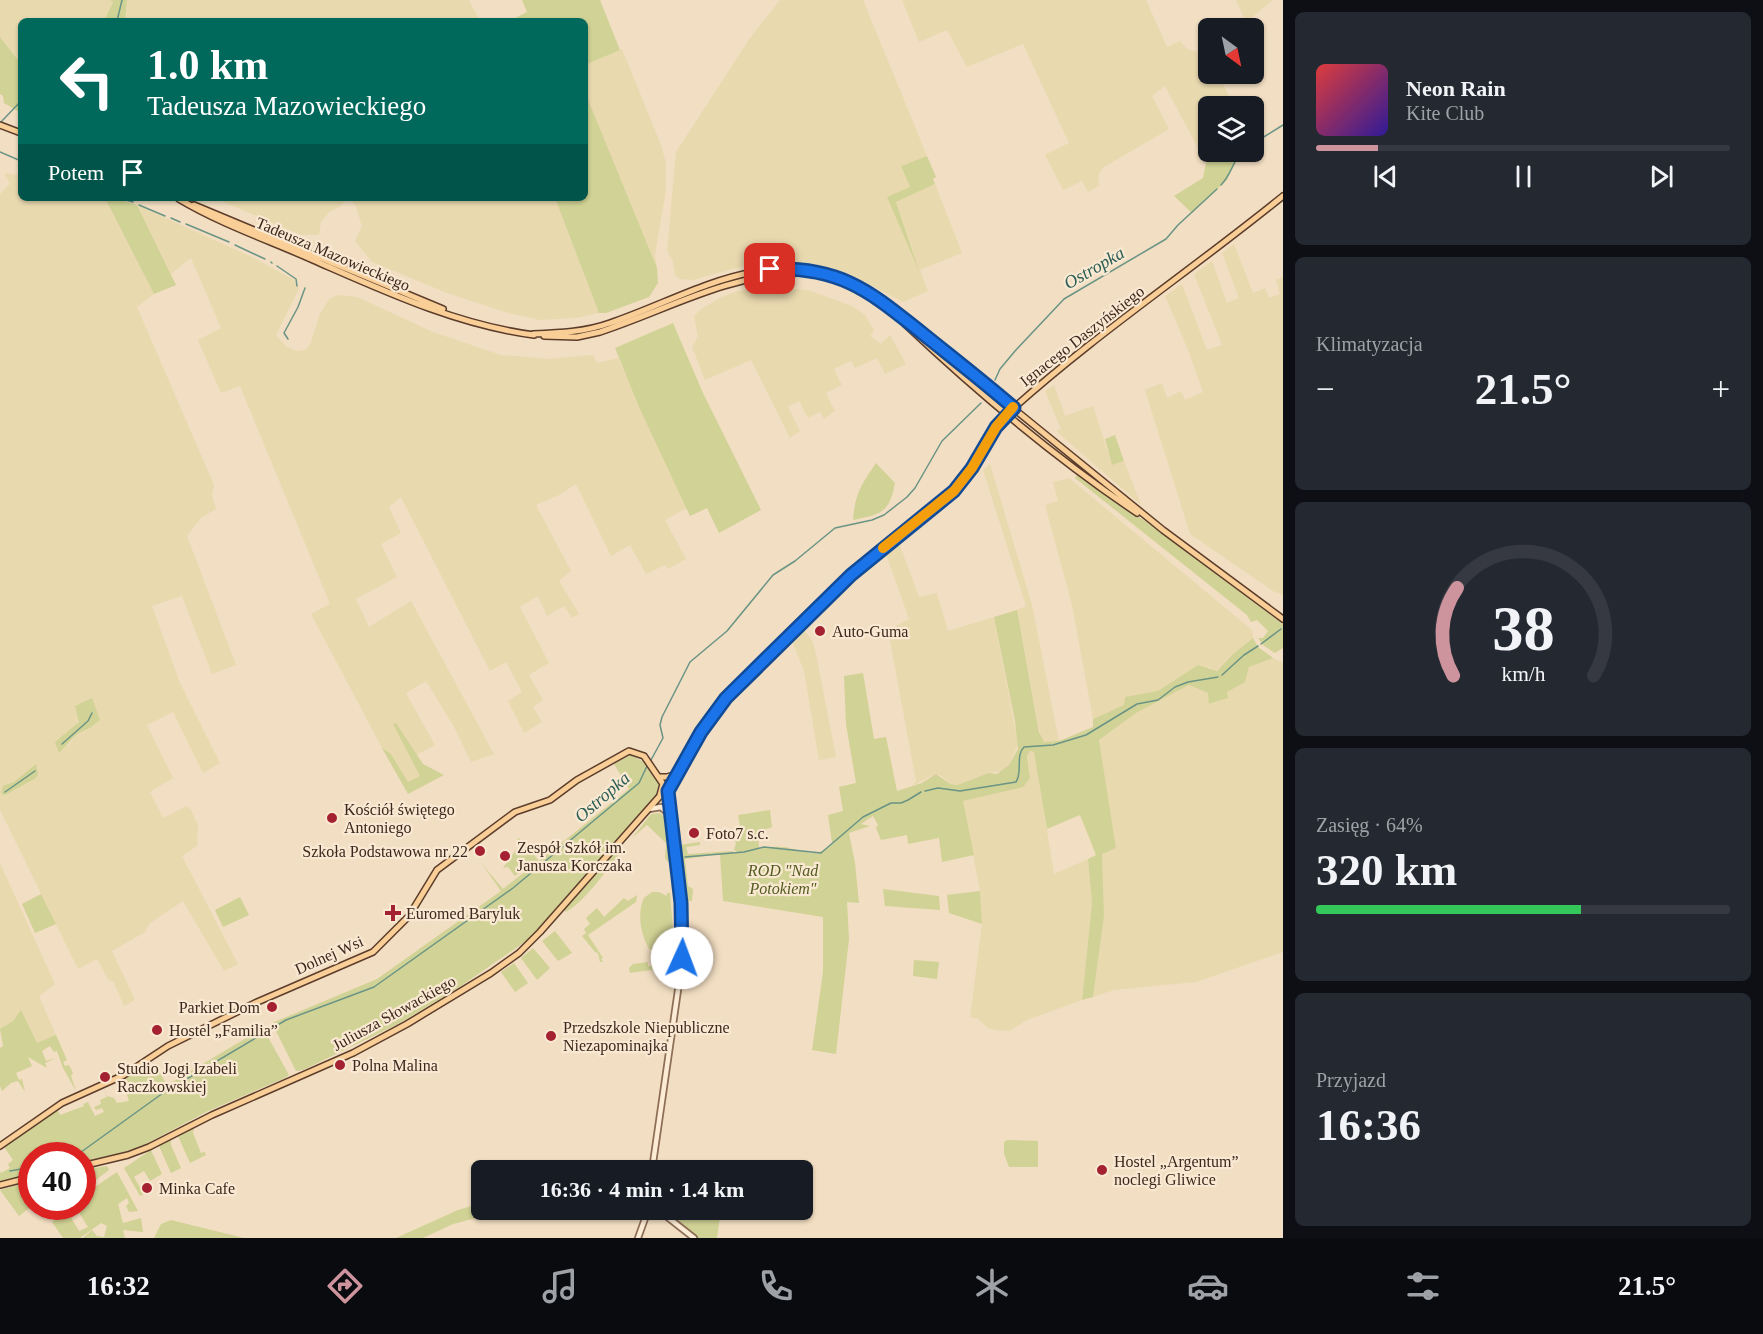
<!DOCTYPE html>
<html lang="pl">
<meta charset="utf-8">
<style>
:root{--surface:#171b24;--page:#242831;--text:#f1f3f6;--muted:#9ea1a6;--line:#363941;--accent:#ce949d}
body{margin:0;font-family:Georgia,serif;background:var(--page);color:var(--text);height:100vh;display:flex;flex-direction:column;font-size:22px;white-space:nowrap}
*{box-sizing:border-box;margin:0}
p{font-size:20px;color:var(--muted)}
.icon{flex:none;width:33px;height:33px;fill:none;stroke:currentColor;stroke-width:2;stroke-linecap:round;stroke-linejoin:round}
.map{position:relative;flex:1;overflow:hidden}
.side{display:flex;flex-direction:column;gap:12px;padding:12px;background:#0d0f14;width:480px}
.side>*{flex:none}
.hud{position:absolute;left:18px;top:18px;width:570px;height:183px;border-radius:9px;box-shadow:0 2px 4px #0004;background:#00695c;color:#fff;overflow:hidden}
.needle{width:39px;rotate:147deg}
.controls{position:absolute;left:1198px;top:18px;display:grid;gap:12px}
.controls a{display:grid;place-items:center;width:66px;height:66px;border-radius:9px;background:var(--surface);box-shadow:0 2px 4px #0004;font-size:30px}
.speed{position:absolute;left:18px;top:1142px;display:flex;gap:12px;font-size:30px;font-weight:700;text-align:center}
.speed>*{display:grid;place-content:center;width:78px;height:78px;border-radius:50%;background:var(--surface);box-shadow:0 2px 4px #0004;line-height:1}
.speed .limit{border:9px solid #d22;background:#fff;color:#111}
.pin{position:absolute;display:grid;place-items:center;width:51px;height:51px;color:#fff;margin:-26px;border-radius:12px;box-shadow:0 3px 9px #0006}
.me{position:absolute;width:66px;margin:-33px;rotate:2deg;stroke-linejoin:round;filter:drop-shadow(0 0 4px #0008)}
.turn{display:flex;align-items:center;gap:21px;height:126px;padding:0 30px;font-size:27px}
.turn .icon{width:78px;height:78px;stroke-width:2.5}
.turn b{display:block;font-size:42px;line-height:51px}
.then{display:flex;align-items:center;height:57px;padding:0 30px;background:#0003;gap:12px;font-size:22px}
.big{font-size:45px;font-weight:600;line-height:1.1}
.side .card{flex:1;display:flex;flex-direction:column;justify-content:center;gap:9px;min-width:0;padding:0 21px;border-radius:9px;background:var(--page)}
.side .dial{align-items:center;gap:0}
.dial svg{height:156px;overflow:visible;fill:none;stroke:var(--line);stroke-width:7;stroke-linecap:round;text-anchor:middle}
.dial text{fill:var(--text);stroke:none}
.song{display:flex;align-items:center;gap:18px}
.cover{width:72px;height:72px;border-radius:9px;background:linear-gradient(135deg,hsl(0 70% 55%),hsl(250 70% 35%))}
.played{height:6px;border-radius:3px;background:linear-gradient(90deg,var(--accent) 15%,var(--line) 15%)}
.keys{display:flex;justify-content:space-around;direction:ltr}
.heat{display:flex;justify-content:space-between;align-items:center;font-size:33px;direction:ltr}
.charge{height:9px;border-radius:4px;background:linear-gradient(90deg,#34c759 64%,var(--line) 0)}
.trip{position:absolute;left:471px;top:1160px;width:342px;height:60px;border-radius:9px;background:var(--surface);box-shadow:0 2px 4px #0004;font-weight:600;line-height:60px;text-align:center}
.tab-bar{display:flex;height:96px;justify-content:space-around;align-items:center;background:#090b0e;color:var(--muted)}
.tab-bar .icon{width:42px;height:42px}
.tab-bar .selected{color:var(--accent)}
.tab-bar b{font-size:27px;color:var(--text)}
main{display:flex;flex:1;min-height:0}
.map>svg:first-child{display:block}
.farmland{fill:#e9d9af;fill-rule:evenodd}
.green{fill:#d1d295}
.lines{fill:none;stroke-linecap:round;stroke-linejoin:round}
.stream{stroke:#6a9485;stroke-width:1.5}
.minor-casing{stroke:#8e6e57;stroke-width:8}
.major-casing{stroke:#5c3d2c;stroke-width:8}
.minor{stroke:#fcecd6;stroke-width:4.5}
.major{stroke:#f9cf97;stroke-width:5}
.route-casing{stroke:#114b97;stroke-width:15}
.route{stroke:#1a73e8;stroke-width:10}
.slow{stroke:#f59e0b;stroke-width:10}
.poi-dot{fill:#a32131;stroke:#f9e9d2;stroke-width:2}
.labels{text-anchor:middle;dominant-baseline:central;stroke-width:4.5;stroke-linejoin:round;paint-order:stroke}
.street-label{font-size:16px;fill:#3d281d;stroke:#f9e9d2}
.poi-label{font-size:16px;fill:#3d281d;stroke:#f9e9d2;text-anchor:start}
.park-label{font-size:16px;font-style:italic;fill:#535b21;stroke:#f9e9d2}
.water-label{font-size:18px;font-style:italic;fill:#2b5e55;stroke:#f9e9d2}
</style>
<main>
<div class="map">
<svg width="1283" height="1238" viewBox="0 0 1283 1238">
<rect width="100%" height="100%" fill="#f2dec2"/>
<path class="farmland" d="M0,0H109L113,2L104,21H21V64L0,37Z
M127,0H469L480,21H125Z
M780,0H863L927,156L901,166L910,187L888,197L915,258L896,202L935,184L962,253L920,270L928,291L903,302L849,274L812,264L789,261L751,264L693,280L679,279L675,275L673,262L667,250L676,152L750,38Z
M902,0H1146L1167,47L1180,41L1187,49L1208,54L1209,74H1218L1234,106H1209V152H1224L1206,163L1165,86L1152,96L1169,129L1104,167L1099,173L1098,181L1100,185L1088,192L1082,181L1063,190L1045,155L1069,143L1023,44L967,67L947,30L919,42Z
M1236,0H1273L1246,22Z
M622,49L661,145L666,163V190L655,255L657,268L585,92V65Z
M4,173L21,175V198H105L154,294L137,307L214,485L212,495L216,509L202,517L187,536L236,665L212,674L182,596L152,606L180,683L220,763L203,773L173,712L147,725L173,778L150,792L163,818L187,806L191,810L198,825L197,846L182,856L238,964L224,971L183,901L149,924L145,932L112,951L135,1000L124,1006L113,981H109L97,959L78,969L0,810V194L10,184ZM79,720H100L90,728L77,734L68,746L55,742L77,726Z
M214,198H555L599,313L576,318L540,320L508,313L447,293L372,262L355,241L362,226L355,204L346,199L340,207L329,212L321,222L319,235H301Z
M137,205L252,257L294,280L299,289L276,335L286,346L296,351L305,350L310,345L320,314L329,299L338,295L357,297L433,332L501,355L548,359L593,355L597,363L618,358L687,508L665,520L686,559L668,569L665,565L646,574L630,545L611,556L576,484L559,495L536,505L571,571L559,581L579,614L572,618L564,606L547,616L538,596L520,607L549,663L529,675L543,700L533,707L542,722L524,733L508,701L522,692L506,662L490,671L401,497L389,507L401,533L381,544L397,577L356,599L369,627L411,601L494,754L471,762L453,725L426,681L406,693L435,745L416,755L396,723L421,776L408,782L391,754L382,748L311,614L330,604L240,386L221,393L198,340L221,328L191,258L171,274Z
M1234,244L1253,293L1265,288L1269,298L1280,294L1276,280L1283,277V595L1273,591L1190,534L1145,390L1162,383L1167,398L1181,391L1185,400L1203,392L1187,347L1165,296L1182,284L1207,350L1222,345L1194,274L1212,261L1227,303L1239,298L1222,253Z
M774,287L808,290L852,306L865,315L874,330L870,336L881,344L890,335L906,364L885,374L877,358L855,368L851,361L834,369L842,385L826,393L835,411L824,419L820,412L808,418L799,401L788,407L800,431L790,438L751,360L705,380L692,347L698,337L694,316L701,309L722,297L738,291Z
M1054,385L1065,416L1093,406L1112,465L1124,461L1141,505L1056,431L1061,429L1045,391Z
M990,464L1032,605L1059,741L1046,743L1041,739L1017,610L1026,606L983,470Z
M1069,478L1252,630L1253,638L1233,654L1216,671L1209,667L1177,678L1158,692L1126,697L1125,705L1093,719L1072,605L1045,505L1058,501L1053,482Z
M899,543L919,597L937,593L948,631L994,617L1018,744L1009,765L1003,771L989,773L957,785L950,784L940,775L931,776L912,786L916,781L889,636L892,637L890,629L909,619L886,554Z
M804,630L813,642L817,659L836,757L819,760L804,671L792,641Z
M1273,658L1283,663V952L1196,982L1114,990L1093,997L1104,916L1102,853L1116,848L1099,740L1136,713L1189,685L1208,693L1210,704L1227,698L1226,692L1245,682L1249,667Z
M1034,750L1054,874L1088,859L1092,903L1082,1000L1027,1020L1009,1031L996,1030L988,1028L978,1019L970,1017L982,924L980,891L963,801L1023,786L1030,774L1027,756L1030,751Z
M0,863L55,984L39,996L56,1035L37,1044L21,1010L13,1021L0,1029Z"/>
<path class="green" d="M109,0H127L125,21H104L113,2Z
M522,0H600L620,50L585,65V21H510L527,12Z
M0,37L21,64V113L4,103L3,96L0,94Z
M585,92L657,268L658,283L649,297L606,313H599L555,198H585Z
M1224,152H1242L1237,158L1227,180L1192,213L1174,196L1203,178L1206,163Z
M927,156L936,177L933,179L935,184L896,202L919,271L887,197L910,187L901,166Z
M105,198H114L137,205L176,285L154,294Z
M673,323L703,393L761,510L719,533L707,508L690,516L639,407L615,348Z
M1115,435L1124,461L1112,465L1105,439Z
M876,463L895,483C889,513 882,514 853,520C855,494 861,485 876,463Z
M1077,474L1161,532L1283,624V648L1275,653L1263,645L1258,638H1263L1268,631L1257,620L1251,622L1247,615L1075,478Z
M1017,610L1039,732L1044,742L1059,741L1093,727V719L1124,705L1125,697L1158,691L1198,665L1217,671L1233,654L1253,638L1258,647L1273,658L1249,667L1245,682L1227,692L1228,698L1209,704L1208,693L1189,685L1136,713L1099,740L1116,848L1102,854L1104,916L1093,997L1082,1000L1092,903L1088,859L1096,855L1080,815L1047,829L1034,752L1030,751L1027,756L1030,778L1023,787L963,801L974,855L942,862L939,838L908,844L907,835L881,840L876,828L878,825L873,816L861,824L870,826L849,833L855,863L859,903L847,902L849,939L836,1054L812,1050L823,972V917L723,901L720,854L685,859L688,886L693,889L692,901H687L680,848L686,899L684,895L677,824L680,845L700,842V845L686,847L688,854L733,851V853H739L734,850L736,843L734,838L737,833L741,832L738,815L770,810L772,827L758,832L759,848C769,847 780,846 789,848C812,853 816,858 835,842L832,843L828,815L843,811L839,787L856,783L846,724L844,676L863,673L874,739L886,737L897,791L922,783L936,774L950,784L957,785L989,773L997,774L1009,765L1018,749L1015,721L994,617Z
M92,698L100,720L90,728L77,734L59,753L55,742L79,722L75,706Z
M396,723L423,764L444,775L408,794L382,748L391,754L408,782L420,776L393,724Z
M630,755L644,762L660,784L659,792L529,939L458,988L400,1023L303,1070L296,1071L272,1023L377,979L501,891L482,864L503,889L536,863L534,861L515,876L508,867L503,868L515,851L522,846L517,839L519,838L539,861L629,789L614,764Z
M36,764L38,774L36,778L7,794L3,795L1,793L3,786L14,782Z
M660,813L666,818L671,861L668,862L665,858L666,843L647,825L632,838L651,814Z
M620,850H623C608,867 584,904 565,912L564,909L611,855Z
M883,889L939,896L940,910L885,906Z
M980,891L982,924L949,913L947,895Z
M659,892L667,896V893H670L674,941L669,975L651,970L630,973L629,968L633,964L648,962V966H655L657,969L666,965L665,949L650,950C642,939 636,914 644,898L652,892Z
M41,894L56,924L35,933L22,904Z
M637,895L636,902L588,935L603,958L601,959L603,962H600L598,953L595,952L582,936L586,933L584,929L590,924L586,918L597,908L604,917L624,898L628,901Z
M240,897L249,915L223,927L215,910Z
M555,931L572,953L558,961L542,941Z
M533,948L550,968L537,980L521,958Z
M914,960L939,962L937,979L913,976Z
M514,963L528,983L515,992L501,972Z
M21,1010L37,1043L56,1035L67,1060L63,1062L65,1066L69,1065L73,1073L71,1076L76,1091L63,1068L57,1051L54,1052L50,1046L42,1051L46,1061L56,1058L45,1063L47,1068L28,1057L32,1066L16,1073L19,1080L22,1079L25,1092L18,1081L11,1083L2,1091L0,1086V1048L3,1046L0,1029L13,1021Z
M263,1028L289,1075L285,1078L208,1111L138,1148L83,1163L82,1155H32L31,1174L0,1182V1171L1,1173L10,1168L8,1164L13,1160L4,1147L58,1110L60,1115L84,1106L83,1104L88,1102L95,1116L104,1112L102,1108L96,1110L94,1107L101,1104L100,1100L107,1097L104,1088L107,1096L114,1098L117,1103L129,1101L122,1080L147,1065L151,1071L157,1068L170,1090L169,1084Z
M194,1128L193,1133L201,1153L205,1152L206,1155L190,1163L178,1136Z
M171,1139V1145L181,1168L171,1173L159,1146Z
M1007,1140L1038,1141V1167H1009L1004,1154V1142Z
M151,1150L162,1174L150,1181L144,1171L134,1177L144,1194L140,1196L124,1168Z
M107,1166L109,1170L83,1190V1170Z
M117,1172L138,1211L129,1212L126,1206L129,1203L127,1198L118,1204L123,1223L141,1218L143,1232L123,1230L125,1238H83L92,1230L97,1236L104,1237L107,1226L101,1223L80,1238H63L52,1222L66,1209L79,1231L88,1227L75,1206H82L83,1195Z
M31,1181L32,1206L19,1216L0,1190Z
M481,1203L482,1209H511L453,1224L423,1238H396L458,1210Z
M663,1209H721L717,1238H698Z
M171,1220L175,1221L244,1238H154L161,1224Z"/>
<g class="lines">
<path class="stream" d="M117,21L122,0
M0,123L21,101
M1254,143L1283,125
M0,152L21,161
M1221,185C1231,175 1233,161 1242,152
M119,198L133,202
M139,205L165,216
M171,218L180,222
M186,224L229,242
M235,245L265,259
M271,262L272,263
M277,266L296,279L297,286
M288,339L284,333L298,307L305,288
M995,380L1000,369L1015,351L1064,299L1166,239L1178,225L1217,189
M1261,644L1281,629
M1222,675L1244,655L1258,646
M62,744L88,721L92,713
M651,760L663,738L660,725L662,717L690,662L727,631L773,575L795,561L835,528L872,520L884,515L907,497L915,488L942,441L981,403
M925,791L938,788L960,791L1016,782C1023,771 1015,756 1024,747L1053,745L1086,735L1137,704L1158,700L1175,687L1188,682L1218,677
M5,792L35,771
M685,857L744,852L764,847L821,853L863,817L891,803H901L908,800L921,792
M77,1155L163,1093L286,1020L374,987L513,888L639,783L648,764
M10,1171L32,1167"/>
<defs>
<path id="minor" d="M649,809L661,807L670,815
M652,1170L678,990L683,933L666,788
M644,1209L653,1215L661,1211
M661,1212L694,1238
M638,1238L647,1213"/>
<path id="major" d="M0,125L21,133
M179,199C221,224 268,240 313,260C384,291 457,325 534,335
M194,205L443,309
M905,324C977,392 1054,457 1137,513
M533,334C559,333 585,332 610,323C690,296 763,244 850,283C871,293 889,308 907,322L1163,530L1283,619
M544,336L577,337L600,332C667,310 724,276 797,273
M660,777H667L677,774
M0,1146L62,1103L124,1075L168,1046L255,1003L373,952L409,916L437,870L515,812L550,800L577,780L629,751L644,756L663,784L660,795
M82,1166L128,1155L149,1147L212,1115L353,1053L407,1024L491,973L519,953L540,932L659,797L668,791L701,732L722,703L851,575L954,491L969,471L996,427L1007,414C1094,335 1192,270 1283,196
M0,1185L32,1177"/>
</defs>
<use href="#minor" class="minor-casing"/>
<use href="#major" class="major-casing"/>
<use href="#minor" class="minor"/>
<use href="#major" class="major"/>
</g>
<g class="lines">
<defs>
<path id="route" d="M682,958L681,903L668,791L701,732L726,698L851,575L954,491L972,468L996,427L1014,408C984,382 953,358 922,333C899,315 876,295 850,283C826,272 796,268 770,269"/>
</defs>
<use href="#route" class="route-casing"/>
<use href="#route" class="route"/>
<path class="slow" d="M883,548L954,491L972,468L996,427L1013,407"/>
</g>
<g class="poi-dot">
<circle cx="820" cy="631" r="6"/>
<circle cx="332" cy="818" r="6"/>
<circle cx="694" cy="833" r="6"/>
<circle cx="480" cy="851" r="6"/>
<circle cx="505" cy="856" r="6"/>
<path d="M390 904h6v6h6v6h-6v6h-6v-6h-6v-6h6z"/>
<circle cx="272" cy="1007" r="6"/>
<circle cx="157" cy="1030" r="6"/>
<circle cx="551" cy="1036" r="6"/>
<circle cx="340" cy="1065" r="6"/>
<circle cx="105" cy="1077" r="6"/>
<circle cx="1102" cy="1170" r="6"/>
<circle cx="147" cy="1188" r="6"/>
</g>
<g class="labels">
<g class="street-label">
<text transform="translate(333 254) rotate(23)">Tadeusza Mazowieckiego</text>
<text transform="translate(1082 336) rotate(-38)">Ignacego Daszyńskiego</text>
<text transform="translate(329 955) rotate(-24)">Dolnej Wsi</text>
<text transform="translate(394 1013) rotate(-29)">Juliusza Słowackiego</text>
</g>
<g class="poi-label">
<text x="832" y="631">Auto-Guma</text>
<text x="344" y="809">Kościół świętego<tspan x="344" dy="18">Antoniego</tspan></text>
<text x="706" y="833">Foto7 s.c.</text>
<text x="517" y="847">Zespół Szkół im.<tspan x="517" dy="18">Janusza Korczaka</tspan></text>
<text x="468" y="851" text-anchor="end">Szkoła Podstawowa nr 22</text>
<text x="406" y="913">Euromed Baryluk</text>
<text x="260" y="1007" text-anchor="end">Parkiet Dom</text>
<text x="563" y="1027">Przedszkole Niepubliczne<tspan x="563" dy="18">Niezapominajka</tspan></text>
<text x="169" y="1030">Hostel „Familia”</text>
<text x="352" y="1065">Polna Malina</text>
<text x="117" y="1068">Studio Jogi Izabeli<tspan x="117" dy="18">Raczkowskiej</tspan></text>
<text x="1114" y="1161">Hostel „Argentum”<tspan x="1114" dy="18">noclegi Gliwice</tspan></text>
<text x="159" y="1188">Minka Cafe</text>
</g>
<g class="park-label">
<text x="783" y="870">ROD "Nad<tspan x="783" dy="18">Potokiem"</tspan></text>
</g>
<g class="water-label">
<text transform="translate(1094 268) rotate(-30)">Ostropka</text>
<text transform="translate(602 797) rotate(-41)">Ostropka</text>
</g>
</g>
</svg>
<div class="controls">
<a><svg class="needle" viewBox="-14 -14 28 28"><path d="M0-13l5 13h-10z" fill="#e53935"/><path d="M0 13l5-13h-10z" fill="#9ea1a6"/></svg></a>
<a><svg class="icon" aria-label="layers" viewBox="0 0 24 24"><path d="M12 4l9 5-9 5-9-5zM3 14l9 5 9-5"/></svg></a>
</div>
<div class="speed"><div class="limit">40</div></div>
<div class="pin" style="left:770px;top:269px;background:#d93025"><svg class="icon" aria-label="arrive" viewBox="0 0 24 24"><path d="M6 21V4h12l-3 4 3 4H6"/></svg></div>
<svg class="me" style="left:682px;top:958px" viewBox="-20 -20 40 40"><circle r="19" fill="#fff"/><path d="M0-13L10 11 0 6-10 11z" fill="#1a73e8"/></svg>
<div class="trip">16:36 · 4 min · 1.4 km</div>
<div class="hud">
<div class="turn"><svg class="icon" aria-label="left" viewBox="0 0 24 24"><path d="M17 20v-9H6M10 6l-5 5 5 5"/></svg><div><b>1.0 km</b>Tadeusza Mazowieckiego</div></div>
<div class="then">Potem<svg class="icon" aria-label="arrive" viewBox="0 0 24 24"><path d="M6 21V4h12l-3 4 3 4H6"/></svg></div>
</div>
</div>
<section class="side">
<div class="card">
<div class="song"><i class="cover"></i><div><b>Neon Rain</b><p>Kite Club</p></div></div>
<div class="played"></div>
<div class="keys"><svg class="icon" aria-label="previous" viewBox="0 0 24 24"><path d="M18 5L8 12l10 7zM5 5v14"/></svg><svg class="icon" aria-label="pause" viewBox="0 0 24 24"><path d="M8 5v14M16 5v14"/></svg><svg class="icon" aria-label="next" viewBox="0 0 24 24"><path d="M6 5l10 7-10 7zM19 5v14"/></svg></div>
</div>
<div class="card"><p>Klimatyzacja</p>
<div class="heat"><a>−</a><b class="big">21.5°</b><a>+</a></div>
</div>
<div class="card dial"><svg viewBox="0 0 100 80">
<path d="M14 69A42 42 0 1 1 86 69"/>
<path d="M14 69A42 42 0 0 1 16 24" stroke="#ce949d"/>
<text x="50" y="56" font-size="32" font-weight="700">38</text>
<text x="50" y="72" font-size="11">km/h</text>
</svg></div>
<div class="card"><p>Zasięg · 64%</p><b class="big">320 km</b><div class="charge"></div></div>
<div class="card"><p>Przyjazd</p><b class="big">16:36</b></div>
</section>
</main>
<nav class="tab-bar">
<b>16:32</b>
<svg class="icon selected" aria-label="directions" viewBox="0 0 24 24"><path d="M12 3l9 9-9 9-9-9zM9 14v-3h6M13 9l2 2-2 2"/></svg>
<svg class="icon" aria-label="music" viewBox="0 0 24 24"><path d="M9 18V5l10-2v13"/><circle cx="6" cy="18" r="3"/><circle cx="16" cy="16" r="3"/></svg>
<svg class="icon" aria-label="phone" viewBox="0 0 24 24"><path d="M5 4h4l2 5-3 2q2 4 5 5l2-3 5 2v4C11 20 4 13 5 4z"/></svg>
<svg class="icon" aria-label="climate" viewBox="0 0 24 24"><path d="M12 3v18M4 7l16 10M4 17L20 7"/></svg>
<svg class="icon" aria-label="car" viewBox="0 0 24 24"><path d="M5 17H2v-5l4-1 3-4h7l3 4 3 1v5h-3M9 17h6M6 11h13"/><circle cx="7" cy="17" r="2"/><circle cx="17" cy="17" r="2"/></svg>
<svg class="icon" aria-label="filters" viewBox="0 0 24 24"><path d="M4 7h16M4 17h16"/><circle cx="9" cy="7" r="2"/><circle cx="15" cy="17" r="2"/></svg>
<b>21.5°</b>
</nav>
